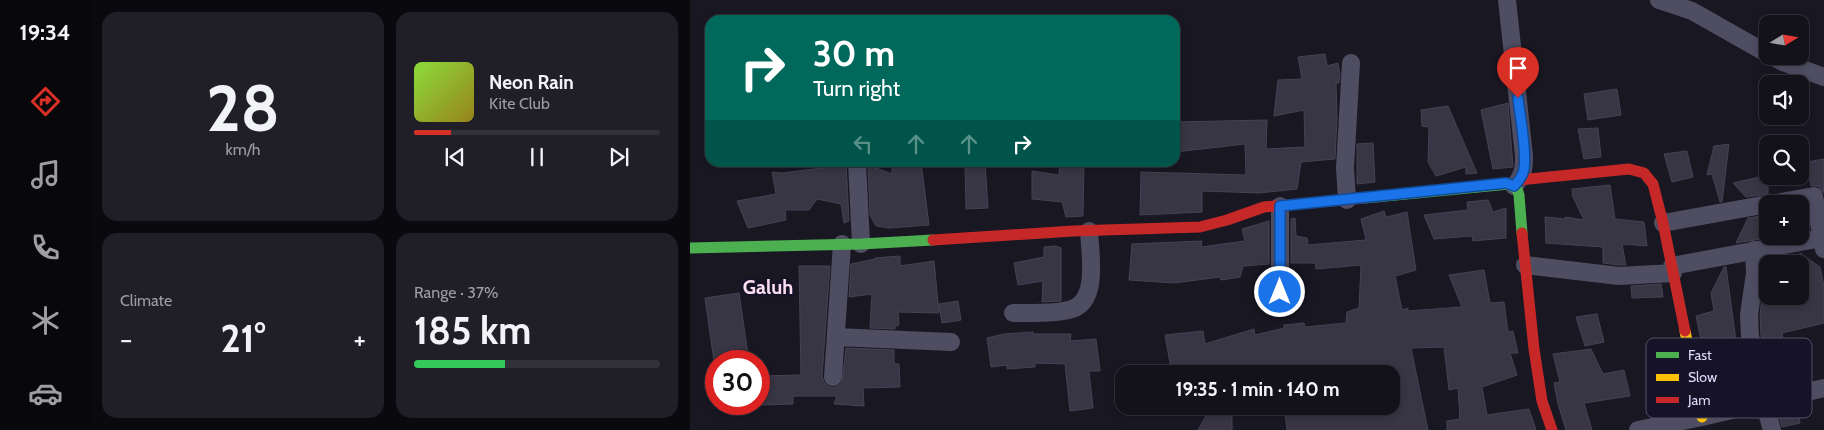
<!DOCTYPE html>
<meta charset="utf-8">
<style>
:root{--surface:#13111a;--page:#201f27;--text:#f1f3f6;--muted:#9d9da2;--line:#323139;--accent:#d93025}
body{margin:0;font-family:Cabin,sans-serif;background:var(--page);color:var(--text);height:100vh;display:flex;flex-direction:column;font-size:19px;white-space:nowrap}
*{box-sizing:border-box;margin:0}
p{font-size:16px;color:var(--muted)}
.icon{flex:none;width:28px;height:28px;fill:none;stroke:currentColor;stroke-width:2;stroke-linecap:round;stroke-linejoin:round}
.map{position:relative;flex:1;overflow:hidden}
.details{display:flex;flex-direction:column;gap:12px;padding:12px;background:#0a090e;width:600px}
.details>*{flex:none}
.top-card{position:absolute;left:15px;top:15px;width:475px;height:152px;border-radius:15px;box-shadow:0 2px 8px #0003,0 0 0 1px var(--line);background:#00695c;color:#fff;overflow:hidden}
.needle{width:32px;rotate:79deg}
.fabs{position:absolute;left:1069px;top:15px;display:grid;gap:10px}
.fabs a{display:grid;place-items:center;width:50px;height:50px;border-radius:10px;background:var(--surface);box-shadow:0 2px 8px #0003,0 0 0 1px var(--line);font-size:25px}
.speed{position:absolute;left:15px;top:350px;display:flex;gap:10px;font-size:25px;font-weight:700;text-align:center}
.speed>*{display:grid;place-content:center;width:65px;height:65px;border-radius:50%;background:var(--surface);box-shadow:0 2px 8px #0003,0 0 0 1px var(--line);line-height:1}
.speed .limit{border:8px solid #d22;background:#fff;color:#111}
.pin{position:absolute;display:grid;place-items:center;width:42px;height:42px;color:#fff;margin:-51px -21px;border-radius:50% 50% 50% 0;rotate:-45deg;box-shadow:0 0 5px #0007}
.pin .icon{rotate:45deg}
.me{position:absolute;width:55px;margin:-28px;rotate:0deg;stroke-linejoin:round;filter:drop-shadow(0 0 4px #0008)}
.turn{display:flex;align-items:center;gap:18px;height:105px;padding:0 25px;font-size:22px}
.turn .icon{width:65px;height:65px;stroke-width:2.5}
.turn b{display:block;font-size:35px;line-height:42px}
.lanes{display:flex;align-items:center;height:48px;padding:0 25px;background:#0003;justify-content:center;gap:25px;direction:ltr}
.lanes .off{opacity:.35}
.big{font-size:38px;font-weight:700;line-height:1.1}
.details .card{flex:1;display:flex;flex-direction:column;justify-content:center;gap:8px;min-width:0;padding:0 18px;border-radius:15px;background:var(--page)}
.details .dial{align-items:center;gap:0}
.dial b{font-size:65px;line-height:1}
.song{display:flex;align-items:center;gap:15px}
.cover{width:60px;height:60px;border-radius:8px;background:linear-gradient(135deg,hsl(90 70% 55%),hsl(50 70% 35%))}
.played{height:5px;border-radius:2px;background:linear-gradient(90deg,var(--accent) 15%,var(--line) 15%)}
.keys{display:flex;justify-content:space-around;direction:ltr}
.heat{display:flex;justify-content:space-between;align-items:center;font-size:28px;direction:ltr}
.charge{height:8px;border-radius:4px;background:linear-gradient(90deg,#34c759 37%,var(--line) 0)}
.details .tiles{flex:1;display:grid;gap:12px;grid-template-columns:repeat(2,1fr)}
.trip{position:absolute;left:425px;top:365px;width:285px;height:50px;border-radius:15px;background:var(--surface);box-shadow:0 2px 8px #0003,0 0 0 1px var(--line);font-weight:700;line-height:50px;text-align:center}
main{display:flex;flex:1;min-height:0}
.menu{display:flex;flex-direction:column;width:90px;justify-content:space-around;align-items:center;background:#08070a;color:var(--muted)}
.menu .icon{width:35px;height:35px}
.menu .active{color:var(--accent)}
.menu b{font-size:22px;color:var(--text)}
.map>svg:first-child{display:block}
.building{fill:#383544;stroke:#464255}
.lines{fill:none;stroke-linecap:round;stroke-linejoin:round}
.street{stroke:#4f4d62;stroke-width:18}
.fast{stroke:#4caf50;stroke-width:11}
.slow{stroke:#ffc107;stroke-width:11}
.jam{stroke:#c62828;stroke-width:11}
.route-casing{stroke:#114b97;stroke-width:12}
.route{stroke:#1a73e8;stroke-width:9}
.labels{text-anchor:middle;dominant-baseline:central;stroke-width:5;stroke-linejoin:round;paint-order:stroke}
.quarter-label{font-size:20px;font-weight:bold;fill:#fcddf0;stroke:#161227}
.key{fill:#161227;stroke:#524e67;stroke-width:1}
.key-label{font-size:14px;fill:#dfdbfc}
</style>
<main>
<nav class="menu">
<b>19:34</b>
<svg class="icon active" aria-label="directions" viewBox="0 0 24 24"><path d="M12 3l9 9-9 9-9-9zM9 14v-3h6M13 9l2 2-2 2"/></svg>
<svg class="icon" aria-label="music" viewBox="0 0 24 24"><path d="M9 18V5l10-2v13"/><circle cx="6" cy="18" r="3"/><circle cx="16" cy="16" r="3"/></svg>
<svg class="icon" aria-label="phone" viewBox="0 0 24 24"><path d="M5 4h4l2 5-3 2q2 4 5 5l2-3 5 2v4C11 20 4 13 5 4z"/></svg>
<svg class="icon" aria-label="climate" viewBox="0 0 24 24"><path d="M12 3v18M4 7l16 10M4 17L20 7"/></svg>
<svg class="icon" aria-label="car" viewBox="0 0 24 24"><path d="M5 17H2v-5l4-1 3-4h7l3 4 3 1v5h-3M9 17h6M6 11h13"/><circle cx="7" cy="17" r="2"/><circle cx="17" cy="17" r="2"/></svg>
</nav>
<section class="details">
<div class="tiles">
<div class="card dial"><b>28</b><p>km/h</p></div>
<div class="card">
<div class="song"><i class="cover"></i><div><b>Neon Rain</b><p>Kite Club</p></div></div>
<div class="played"></div>
<div class="keys"><svg class="icon" aria-label="previous" viewBox="0 0 24 24"><path d="M18 5L8 12l10 7zM5 5v14"/></svg><svg class="icon" aria-label="pause" viewBox="0 0 24 24"><path d="M8 5v14M16 5v14"/></svg><svg class="icon" aria-label="next" viewBox="0 0 24 24"><path d="M6 5l10 7-10 7zM19 5v14"/></svg></div>
</div>
<div class="card"><p>Climate</p>
<div class="heat"><a>−</a><b class="big">21°</b><a>+</a></div>
</div>
<div class="card"><p>Range · 37%</p><b class="big">185 km</b><div class="charge"></div></div>
</div>
</section>
<div class="map">
<svg width="1134" height="430" viewBox="0 0 1134 430">
<rect width="100%" height="100%" fill="#191722"/>
<path class="building" d="M635,54L637,66L648,63L650,75L649,83H646L647,118L645,159L611,162L607,189L569,193L512,191V212L450,215L451,172L556,175L555,144L485,152V122L577,120L576,149L615,147L614,110L584,116L588,80L612,79L608,57Z
M927,89L931,115L898,120L894,94Z
M818,103L823,167L803,169L791,110Z
M758,106L777,150L787,173L776,174V167L746,176L738,162L739,127L732,126L731,110Z
M908,128L911,157L894,159L888,129Z
M683,143L685,182L667,184V144Z
M1039,144L1032,202H1030L1022,174L1017,175L1024,146Z
M997,151L1003,177L982,182L974,154Z
M1134,159V193L1128,186H1121L1117,162Z
M137,162H156L159,221L154,223L151,204L127,199L119,210H95L96,220L58,228L47,201L86,194L82,172L92,173L132,168Z
M202,162H231L239,225L199,228L186,226L180,215L178,165L202,174Z
M275,162H295L298,208L276,209Z
M370,162H394L393,216L376,217L372,202L342,199V171L369,175Z
M1078,175V194L1056,197L1043,183Z
M920,185L925,219L954,222L957,246L932,244L936,265H929L913,263V247L856,243L855,217L876,219L875,217L894,220L883,197L882,189Z
M798,200L803,212L816,208V238L783,241L782,236L744,239L734,215L778,210L777,202Z
M694,211L696,217L717,212L726,270L705,276L712,310L718,308V311L772,307L759,275L794,270L800,303L814,302L818,332L823,331L828,353H820L827,375L792,387L797,415L839,409L846,430H757V421L770,419L768,388L759,390L754,347L721,348L738,430H597L594,406H704L701,374H482L475,335L513,331L515,344L564,329L565,335L594,328V325L614,323L615,327L656,323L657,312L669,308L671,265L626,269L625,263H601V219L605,218L606,236L617,238L618,245L676,240L671,219Z
M1078,215V235L1071,239L1046,243L1058,218Z
M579,221V264L553,266L550,277L531,280L530,277L484,283L439,280L442,244L512,241L511,247L555,241L552,229Z
M366,246L371,248V301L352,302L353,281L328,285L324,263L354,257V247Z
M1110,253L1130,267L1134,286V323L1092,333L1096,358L1076,360L1071,335L1070,316L1072,296H1110Z
M210,256V266L244,261L249,313L208,312L209,325L205,326V329L180,328L182,294L159,297L161,264L185,259V258Z
M109,266H140L132,376L134,382L138,386L143,388L148,386L152,382L156,348L204,350V364H209L210,387L173,388L174,406L144,404L147,396H103V404L69,405V376L111,375Z
M1034,267H1036L1049,363L1025,368L1026,370L1018,373L1006,316L1024,311L1021,293Z
M971,284L973,297L942,298L941,286Z
M49,293L59,361H24L15,298Z
M268,301L271,320L252,323L249,304Z
M907,314L914,342L895,346L886,317Z
M343,332V334H381L380,341L406,339L410,371H399L403,408L380,411L375,364L345,363V367L317,369V365L301,367L297,338L314,334Z
M901,349L913,374L934,370L940,396L894,403L902,430H876L868,404L864,383L870,382L863,354Z
M521,407L542,415V430H508Z
M1108,409L1110,423L1092,427L1088,413Z"/>
<g class="lines">
<path class="street" d="M817,0L834,156C834,169 833,176 824,186
M969,0L1002,11L1078,54
M1082,56L1093,62L1134,77
M167,162L171,244
M657,200L655,168L661,63
M1081,204L1124,196L1134,249
M590,206V292
M973,223L1078,204
M1064,250L1065,273L1059,315L1060,336L1074,402L1082,430
M835,265L929,276L983,273
M982,266L1132,238
M323,313C339,313 368,314 382,309C409,300 400,254 399,231
M146,337L261,342
M143,377L152,244
M948,430L1012,417L1134,388"/>
<path class="fast" d="M675,198L819,184L827,189L829,195L832,233
M0,248L171,244L243,240"/>
<path class="slow" d="M995,331L1012,417"/>
<path class="jam" d="M830,180L939,169L954,173L963,184L973,223L995,331
M832,233L844,349L852,401L862,430
M243,240L383,231L510,227L537,220L574,207L675,198"/>
</g>
<g class="lines">
<defs>
<path id="route" d="M590,292V206L816,183L824,186C829,181 833,176 834,169C837,150 830,118 828,98"/>
</defs>
<use href="#route" class="route-casing"/>
<use href="#route" class="route"/>
</g>
<g class="labels">
<g class="quarter-label">
<text x="78" y="287">Galuh</text>
</g>
</g>
<rect x="956" y="338" width="166" height="80" rx="8" class="key"/>
<rect x="966" y="352" width="23" height="6" fill="#4caf50"/>
<rect x="966" y="374" width="23" height="7" fill="#ffc107"/>
<rect x="966" y="397" width="23" height="6" fill="#c62828"/>
<g class="key-label">
<text x="998" y="360">Fast</text>
<text x="998" y="382">Slow</text>
<text x="998" y="405">Jam</text>
</g>
</svg>
<div class="fabs">
<a><svg class="needle" viewBox="-14 -14 28 28"><path d="M0-13l5 13h-10z" fill="#e53935"/><path d="M0 13l5-13h-10z" fill="#9d9da2"/></svg></a>
<a><svg class="icon" aria-label="sound" viewBox="0 0 24 24"><path d="M4 9h4l5-4v14l-5-4H4zM17 9q2 3 0 6"/></svg></a>
<a><svg class="icon" aria-label="search" viewBox="0 0 24 24"><circle cx="10" cy="10" r="6"/><path d="M15 15l6 6"/></svg></a>
<a>+</a>
<a>−</a>
</div>
<div class="speed"><div class="limit">30</div></div>
<div class="pin" style="left:828px;top:98px;background:#d93025"><svg class="icon" aria-label="arrive" viewBox="0 0 24 24"><path d="M6 21V4h12l-3 4 3 4H6"/></svg></div>
<svg class="me" style="left:590px;top:292px" viewBox="-20 -20 40 40"><circle r="17" fill="#1a73e8" stroke="#fff" stroke-width="3"/><path d="M0-11L8 9 0 5-8 9z" fill="#fff"/></svg>
<div class="trip">19:35 · 1 min · 140 m</div>
<div class="top-card">
<div class="turn"><svg class="icon" aria-label="right" viewBox="0 0 24 24"><path d="M7 20v-9h11M14 6l5 5-5 5"/></svg><div><b>30 m</b>Turn right</div></div>
<div class="lanes"><svg class="icon off" aria-label="left" viewBox="0 0 24 24"><path d="M17 20v-9H6M10 6l-5 5 5 5"/></svg><svg class="icon off" aria-label="ahead" viewBox="0 0 24 24"><path d="M12 20V5M6 11l6-6 6 6"/></svg><svg class="icon off" aria-label="ahead" viewBox="0 0 24 24"><path d="M12 20V5M6 11l6-6 6 6"/></svg><svg class="icon" aria-label="right" viewBox="0 0 24 24"><path d="M7 20v-9h11M14 6l5 5-5 5"/></svg></div>
</div>
</div>
</main>
